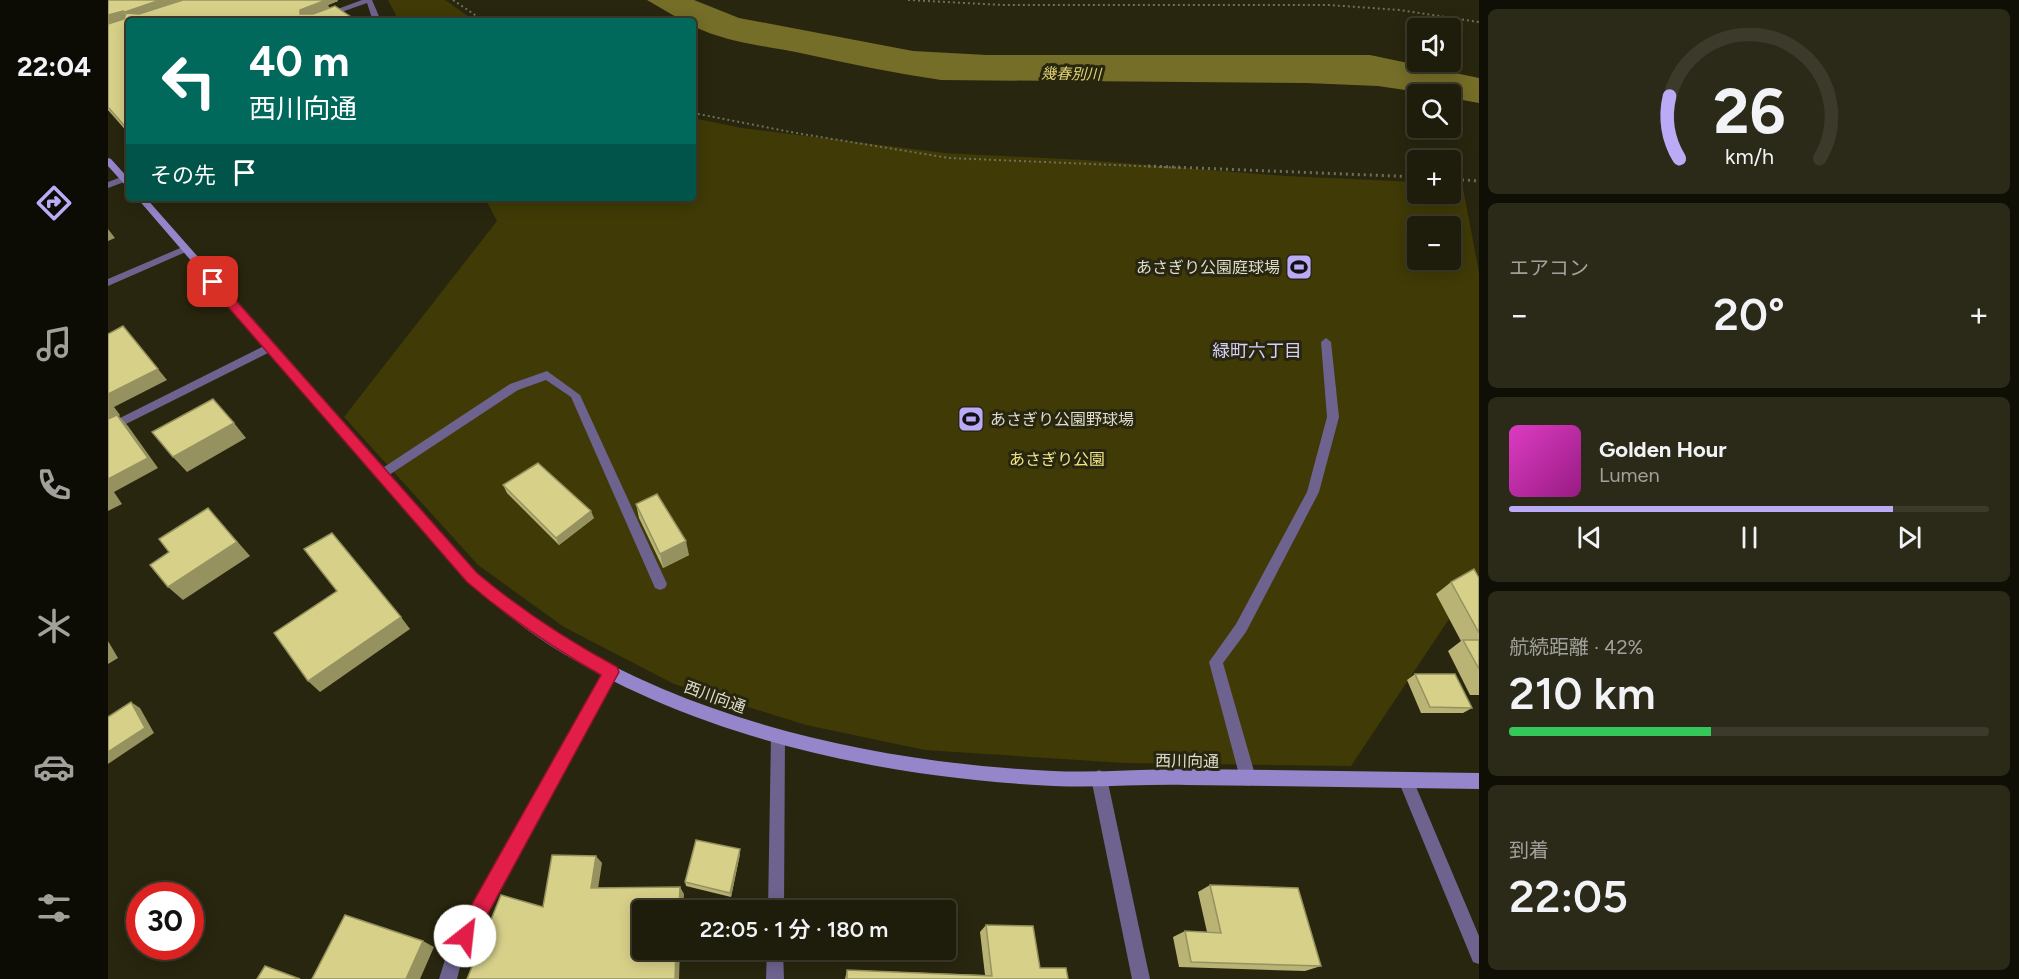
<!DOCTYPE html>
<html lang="ja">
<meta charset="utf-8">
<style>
:root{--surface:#1e1c0a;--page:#2b2918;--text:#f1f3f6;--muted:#a1a19c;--line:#3c3a2b;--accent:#bbaaf6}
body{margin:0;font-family:Figtree,"Noto Sans JP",sans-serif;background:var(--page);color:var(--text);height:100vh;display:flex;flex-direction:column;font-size:22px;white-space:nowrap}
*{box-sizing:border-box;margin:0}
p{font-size:20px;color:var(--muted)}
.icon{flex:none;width:33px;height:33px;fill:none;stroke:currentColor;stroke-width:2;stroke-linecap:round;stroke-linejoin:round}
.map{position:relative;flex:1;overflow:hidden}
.drawer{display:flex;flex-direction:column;gap:9px;padding:9px;background:#100f06;width:540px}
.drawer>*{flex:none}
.guide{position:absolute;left:18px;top:18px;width:570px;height:183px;border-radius:6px;box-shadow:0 3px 15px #0003,0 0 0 2px var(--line);background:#00695c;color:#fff;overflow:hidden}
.tools{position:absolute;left:1299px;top:18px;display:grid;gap:12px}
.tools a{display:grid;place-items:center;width:54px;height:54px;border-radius:6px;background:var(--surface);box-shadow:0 3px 15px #0003,0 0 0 2px var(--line);font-size:30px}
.speed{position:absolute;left:18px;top:882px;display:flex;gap:12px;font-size:30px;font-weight:700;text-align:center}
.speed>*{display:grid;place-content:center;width:78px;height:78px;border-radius:50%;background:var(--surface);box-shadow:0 3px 15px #0003,0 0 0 2px var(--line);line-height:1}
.speed .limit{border:9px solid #d22;background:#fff;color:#111}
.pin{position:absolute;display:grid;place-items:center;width:51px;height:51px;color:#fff;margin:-26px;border-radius:12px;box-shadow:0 3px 9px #0006}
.me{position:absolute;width:66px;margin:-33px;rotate:29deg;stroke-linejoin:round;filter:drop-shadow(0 0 4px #0008)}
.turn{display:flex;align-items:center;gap:21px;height:126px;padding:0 24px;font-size:27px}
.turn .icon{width:78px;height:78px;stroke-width:2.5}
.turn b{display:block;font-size:42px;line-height:51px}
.then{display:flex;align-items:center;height:57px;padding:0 24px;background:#0003;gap:12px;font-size:22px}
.big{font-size:45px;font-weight:600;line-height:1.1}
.drawer .tile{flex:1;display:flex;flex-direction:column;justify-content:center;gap:9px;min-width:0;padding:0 21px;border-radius:9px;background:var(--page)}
.drawer .dial{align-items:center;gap:0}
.dial svg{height:156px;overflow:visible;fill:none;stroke:var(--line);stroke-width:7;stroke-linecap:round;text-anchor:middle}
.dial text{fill:var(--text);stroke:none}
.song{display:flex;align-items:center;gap:18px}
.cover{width:72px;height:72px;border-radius:9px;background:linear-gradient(135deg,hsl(310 70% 55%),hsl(310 70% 35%))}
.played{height:6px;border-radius:3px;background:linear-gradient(90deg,var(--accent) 80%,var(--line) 80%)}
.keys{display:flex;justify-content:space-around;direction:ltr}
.heat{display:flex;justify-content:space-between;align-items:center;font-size:33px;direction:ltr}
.charge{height:9px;border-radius:4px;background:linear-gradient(90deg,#34c759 42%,var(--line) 0)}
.trip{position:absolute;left:524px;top:900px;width:324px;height:60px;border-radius:6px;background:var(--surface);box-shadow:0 3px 15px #0003,0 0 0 2px var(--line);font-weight:600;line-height:60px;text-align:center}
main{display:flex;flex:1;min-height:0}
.tab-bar{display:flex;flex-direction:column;width:108px;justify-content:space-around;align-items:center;background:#0c0b04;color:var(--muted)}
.tab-bar .icon{width:42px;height:42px}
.tab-bar .current{color:var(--accent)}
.tab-bar b{font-size:27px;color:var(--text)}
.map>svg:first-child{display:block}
.green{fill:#3f3a06;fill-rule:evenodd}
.water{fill:#756e28}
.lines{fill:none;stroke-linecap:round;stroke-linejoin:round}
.path-far1{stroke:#706f5a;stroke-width:2;stroke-dasharray:2 3;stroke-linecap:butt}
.path{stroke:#706f5a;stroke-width:3;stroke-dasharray:2 4;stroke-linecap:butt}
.lane{fill:#6d638e;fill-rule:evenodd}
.street{fill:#6d638e;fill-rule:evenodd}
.secondary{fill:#9585ca;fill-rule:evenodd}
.wall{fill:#b9b376}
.shaded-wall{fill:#969260}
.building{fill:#d7d089;stroke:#969260;stroke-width:1.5}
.route{fill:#e11d48;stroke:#92132f;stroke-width:1.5}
.labels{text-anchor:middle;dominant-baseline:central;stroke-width:6;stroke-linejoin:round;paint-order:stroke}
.far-water-label{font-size:15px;font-style:italic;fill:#e1d674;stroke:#28260e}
.poi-label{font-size:16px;fill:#deddce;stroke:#28260e;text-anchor:end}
.park-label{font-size:16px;fill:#efe583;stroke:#28260e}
.street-label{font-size:16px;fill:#deddce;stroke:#28260e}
.neighbourhood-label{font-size:18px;fill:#d7cffa;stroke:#28260e}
</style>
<main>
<nav class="tab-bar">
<b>22:04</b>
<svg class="icon current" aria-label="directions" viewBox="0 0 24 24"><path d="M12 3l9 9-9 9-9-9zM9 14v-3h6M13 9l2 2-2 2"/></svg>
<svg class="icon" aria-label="music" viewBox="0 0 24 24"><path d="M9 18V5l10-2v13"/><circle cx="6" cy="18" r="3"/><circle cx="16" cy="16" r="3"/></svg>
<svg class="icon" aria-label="phone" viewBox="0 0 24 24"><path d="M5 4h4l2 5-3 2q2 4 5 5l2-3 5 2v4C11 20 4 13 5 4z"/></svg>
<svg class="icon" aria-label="climate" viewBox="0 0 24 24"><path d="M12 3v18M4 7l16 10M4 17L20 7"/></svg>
<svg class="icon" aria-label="car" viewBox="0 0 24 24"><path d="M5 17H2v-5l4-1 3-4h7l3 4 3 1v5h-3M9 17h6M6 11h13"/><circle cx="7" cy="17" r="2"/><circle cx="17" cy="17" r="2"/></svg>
<svg class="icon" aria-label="filters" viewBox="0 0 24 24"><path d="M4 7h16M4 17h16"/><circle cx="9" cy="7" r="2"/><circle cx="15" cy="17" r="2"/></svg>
</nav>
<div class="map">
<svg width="1371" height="979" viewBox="0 0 1371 979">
<rect width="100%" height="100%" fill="#28260e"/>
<path class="green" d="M280,0H337L367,21H291Z
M585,118L634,128L837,153L977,160L1178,176L1309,182L1310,194H1342L1343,183H1354L1371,272V574L1243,766L1016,763L817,750L698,725L566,684L456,627L370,565L236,417L389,221L377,198H585ZM1310,226H1342V260H1310Z"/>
<path class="water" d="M539,0H586L631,18L805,51L879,55H1262L1371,78V103L1343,98L1342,94H1324L1270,86L1198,83L833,80C787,73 742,64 697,54C660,46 619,43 585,26V21H575Z"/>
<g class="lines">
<path class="path-far1" d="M345,0L376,21
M800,0L895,5H1221L1292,10L1371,22
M585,113L688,133L841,158L1077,168"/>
<path class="path" d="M1040,166L1310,177
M1342,179L1371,181"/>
<path class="lane" d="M1218,338L1223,342L1231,417L1211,492L1138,632L1115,663L1148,778L1145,783L1140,786L1135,783L1132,778L1101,662L1128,624L1199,492L1219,417L1213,342Z
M439,371L472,395L559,584L557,588L552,590L547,588L463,397L438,380L410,390L278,477H270L268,474L270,471L402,384Z"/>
<path class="street" d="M254,0H264L273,21H265L259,3L208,21H197Z
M16,176L19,177V181L0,188V182Z
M77,246L80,247V251L0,286V279Z
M162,343L167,347L166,350L0,433V424Z
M503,666L508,667L510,672L508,677L354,959L349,979H331L340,950L498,667Z
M670,729L675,731L677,736L676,910H660L663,736L665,731Z
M991,770L996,773L999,778L1042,979H1024L983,778L986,773Z
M1298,772L1303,775L1371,936V964L1365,962L1290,780L1293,775Z
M659,950H675L676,979H658Z"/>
<path class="secondary" d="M0,158L3,159L21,179V187L18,186L0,166Z
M29,198H38L369,573C397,597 425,621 457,640C603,726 776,763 945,771C989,773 1033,769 1076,769C1175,770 1273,772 1371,773V789C1273,788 1176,786 1079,785C1034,784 990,788 946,786C776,778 588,738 443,646C413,627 386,604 359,581Z"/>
</g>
<path class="wall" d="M0,0H229L230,1L220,5L221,8L249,21H21V134L0,110Z
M395,485L486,518L451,545L399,493Z
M528,504L581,555L555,568L531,518Z
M1371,578V695H1362L1340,651L1353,641L1328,594L1343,582Z
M1307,674L1364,708L1355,713H1313L1299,680Z
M632,854L623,897L578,886L577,882Z
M1102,885L1213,966L1197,971L1071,967L1065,937L1077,931L1099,932L1090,892Z
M878,925L932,968L960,979H737L739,970L877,975L872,932Z"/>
<path class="shaded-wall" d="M52,0H83L23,21L17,12Z
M214,0H229L230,1L220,5L222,10L196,19L192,14V10Z
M15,11L20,20L0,26V15Z
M89,198H103L92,203Z
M0,229L7,238L0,241Z
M15,326L59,380L6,407L12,415L11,416L20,426L50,468L6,492L14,504L0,511V394Z
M126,423L138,438L79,472L65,457Z
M100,508L142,556L75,600L60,587Z
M483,511L486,518L451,545L448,538Z
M578,541L581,555L555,568L552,554Z
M293,617L302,629L212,692L200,681Z
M0,641L10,658L0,664Z
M23,702L32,708L46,733L0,764V752Z
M632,849V854L623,897L622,893Z
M488,856L494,863L489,895L483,888Z
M572,887L576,894L575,910H571Z
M315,941L326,947L312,979H298Z
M568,950H572L571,979H567Z"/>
<path class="building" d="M0,0H52L17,12L15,11L0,15Z
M75,0H218L192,10V14H205L227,6L249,21H21V131L0,107V24L16,19L18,13L31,14Z
M15,326L50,369L0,394V334Z
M105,399L126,423L65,457L44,432Z
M9,415L40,458L0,479V419Z
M430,463L483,511L448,538L395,485Z
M549,494L578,541L552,554L528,504Z
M100,508L129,542L60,587L42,565L61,552L51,539Z
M224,533L293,617L200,681L166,633L229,591L196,549Z
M1366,569L1371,578V633L1343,582Z
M1355,640H1371V669Z
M1307,674H1347L1364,708L1322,707Z
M23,702L37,728L0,752V717Z
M588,840L632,849L622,893L577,882Z
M444,855L488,856L483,888L572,887L571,910H534V950H568L567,979H359L393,895L435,907Z
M1102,885L1190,888L1213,966L1083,962L1077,931L1113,933Z
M237,915L315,941L298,979H204Z
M878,925L925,926L932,968H958L960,979H739V970L884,976Z
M157,966L192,979H149Z"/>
<path class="route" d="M105,278L109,279L369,573C413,610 459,640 509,667L511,672L364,943L357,945L350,943L347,936L350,929L493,675C445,648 401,618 359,582L101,285L100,282Z"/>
<defs>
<symbol id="stadium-square" viewBox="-11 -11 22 22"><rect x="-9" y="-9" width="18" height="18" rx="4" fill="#bbaaf6" stroke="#28260e"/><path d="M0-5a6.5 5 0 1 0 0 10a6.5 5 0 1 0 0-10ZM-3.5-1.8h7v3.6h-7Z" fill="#111"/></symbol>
</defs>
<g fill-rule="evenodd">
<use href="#stadium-square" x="1176" y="252" width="30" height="30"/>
<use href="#stadium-square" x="848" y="404" width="30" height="30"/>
</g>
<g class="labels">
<g class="far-water-label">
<text transform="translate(963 74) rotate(1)">幾春別川</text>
</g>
<g class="poi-label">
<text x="1172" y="267">あさぎり公園庭球場</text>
<text x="882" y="419" text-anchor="start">あさぎり公園野球場</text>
</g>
<g class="park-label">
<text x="949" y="459">あさぎり公園</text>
</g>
<g class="street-label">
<text transform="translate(607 697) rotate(20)">西川向通</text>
<text transform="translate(1079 761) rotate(1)">西川向通</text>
</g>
<g class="neighbourhood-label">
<text x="1149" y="351">緑町六丁目</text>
</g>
</g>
</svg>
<div class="tools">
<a><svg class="icon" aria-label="sound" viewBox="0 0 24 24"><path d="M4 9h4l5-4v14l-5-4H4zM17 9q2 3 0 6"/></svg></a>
<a><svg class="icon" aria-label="search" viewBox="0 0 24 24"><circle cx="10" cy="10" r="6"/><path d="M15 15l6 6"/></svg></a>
<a>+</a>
<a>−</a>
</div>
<div class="speed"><div class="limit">30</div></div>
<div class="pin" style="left:105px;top:282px;background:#d93025"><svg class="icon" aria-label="arrive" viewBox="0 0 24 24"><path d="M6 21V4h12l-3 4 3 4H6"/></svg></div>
<svg class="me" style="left:357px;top:936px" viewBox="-20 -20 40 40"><circle r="19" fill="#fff"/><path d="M0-13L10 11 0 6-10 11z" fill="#e11d48"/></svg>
<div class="trip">22:05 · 1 分 · 180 m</div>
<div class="guide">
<div class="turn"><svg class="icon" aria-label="left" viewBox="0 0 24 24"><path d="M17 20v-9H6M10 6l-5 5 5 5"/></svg><div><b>40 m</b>西川向通</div></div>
<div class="then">その先<svg class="icon" aria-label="arrive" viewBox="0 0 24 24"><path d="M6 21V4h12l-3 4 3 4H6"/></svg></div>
</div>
</div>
<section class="drawer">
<div class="tile dial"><svg viewBox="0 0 100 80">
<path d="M14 69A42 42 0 1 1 86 69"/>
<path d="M14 69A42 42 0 0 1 9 37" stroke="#bbaaf6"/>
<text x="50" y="56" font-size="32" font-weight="700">26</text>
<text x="50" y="72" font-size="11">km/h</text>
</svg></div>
<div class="tile"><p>エアコン</p>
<div class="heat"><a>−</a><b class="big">20°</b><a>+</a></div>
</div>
<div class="tile">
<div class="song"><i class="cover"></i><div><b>Golden Hour</b><p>Lumen</p></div></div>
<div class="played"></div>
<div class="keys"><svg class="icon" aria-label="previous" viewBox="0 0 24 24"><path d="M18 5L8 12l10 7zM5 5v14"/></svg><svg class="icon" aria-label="pause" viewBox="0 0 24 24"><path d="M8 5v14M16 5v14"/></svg><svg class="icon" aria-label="next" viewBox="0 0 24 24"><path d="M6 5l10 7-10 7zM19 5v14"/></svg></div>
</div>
<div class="tile"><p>航続距離 · 42%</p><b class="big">210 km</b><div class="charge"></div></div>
<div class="tile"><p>到着</p><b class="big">22:05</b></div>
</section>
</main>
